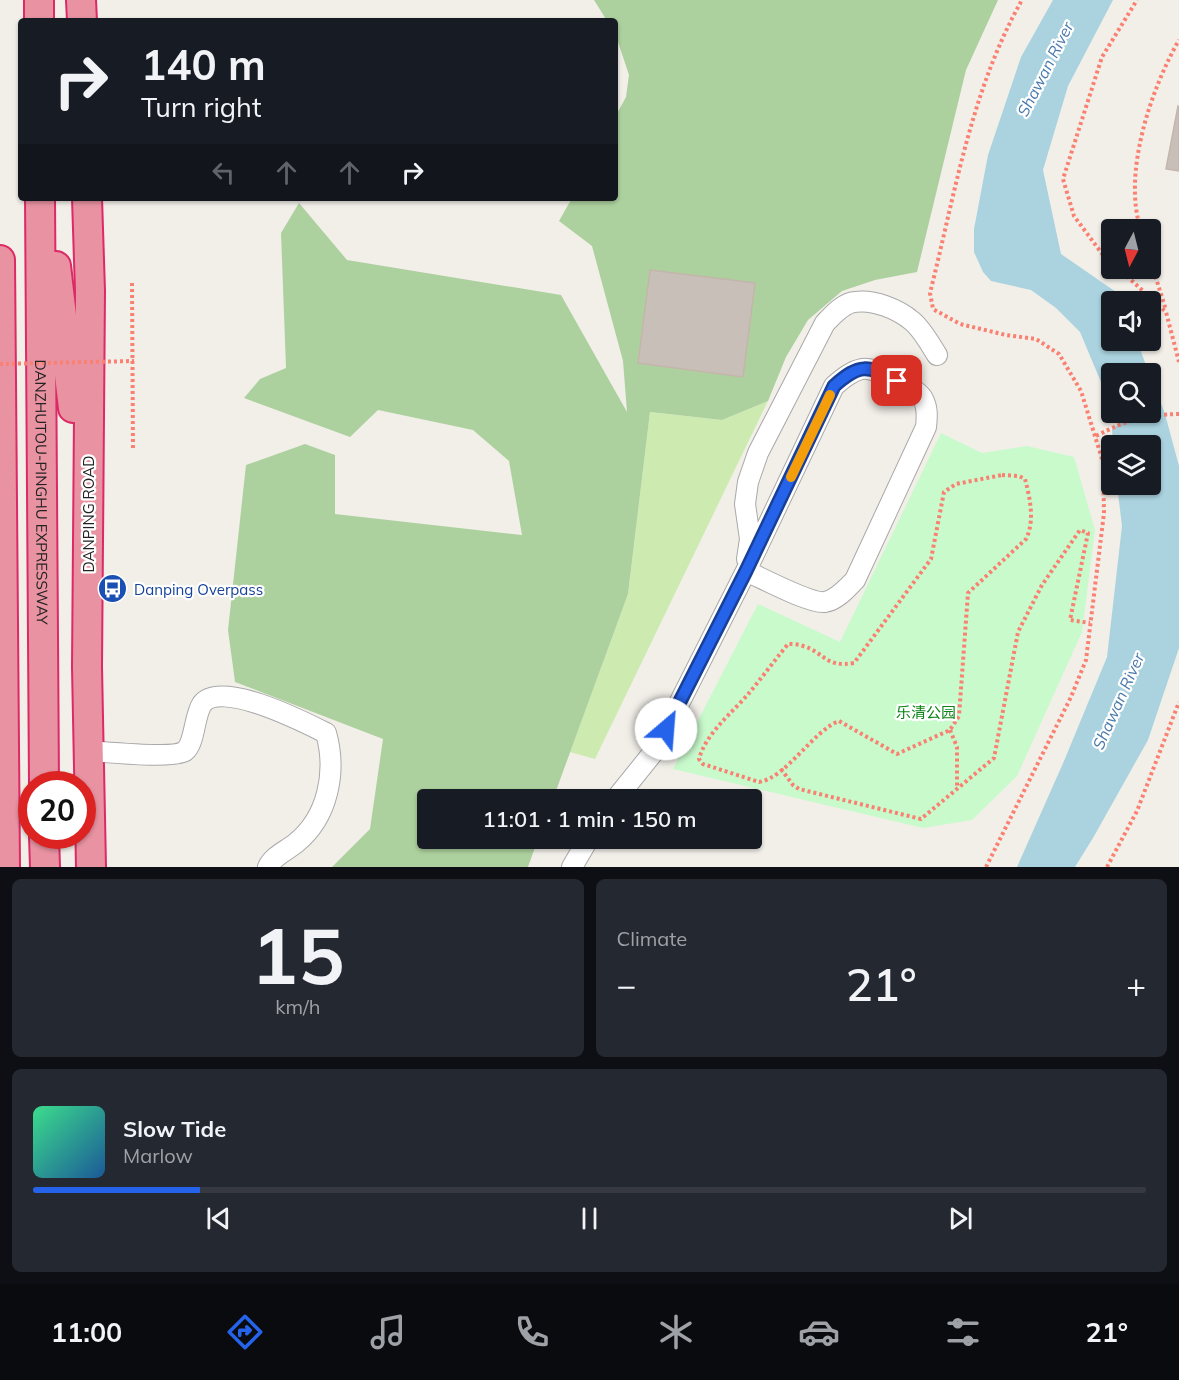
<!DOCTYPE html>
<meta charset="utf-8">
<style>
:root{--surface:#171b24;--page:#242831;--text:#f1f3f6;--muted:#9ea1a6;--line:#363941;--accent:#2563eb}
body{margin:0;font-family:Mulish,"Noto Sans SC",sans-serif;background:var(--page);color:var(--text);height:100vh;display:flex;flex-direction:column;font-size:22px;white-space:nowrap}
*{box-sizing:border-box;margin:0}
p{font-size:20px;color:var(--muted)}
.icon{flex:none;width:33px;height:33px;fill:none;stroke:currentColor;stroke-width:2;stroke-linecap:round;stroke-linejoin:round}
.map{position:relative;height:867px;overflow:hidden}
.panel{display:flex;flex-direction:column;gap:12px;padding:12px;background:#0d0f14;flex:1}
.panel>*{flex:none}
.guide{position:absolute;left:18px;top:18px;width:600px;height:183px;border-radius:6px;box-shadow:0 2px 4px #0004;background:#171b24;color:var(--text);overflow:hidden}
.needle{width:39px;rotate:187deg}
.controls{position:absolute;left:1101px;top:219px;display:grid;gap:12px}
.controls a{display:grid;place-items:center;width:60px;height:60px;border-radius:6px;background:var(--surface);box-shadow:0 2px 4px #0004;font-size:30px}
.speed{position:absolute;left:18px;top:771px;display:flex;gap:12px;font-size:30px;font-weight:700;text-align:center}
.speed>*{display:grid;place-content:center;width:78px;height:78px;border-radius:50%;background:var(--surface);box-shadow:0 2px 4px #0004;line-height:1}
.speed .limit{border:9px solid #d22;background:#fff;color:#111}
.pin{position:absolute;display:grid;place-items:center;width:51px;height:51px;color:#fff;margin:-26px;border-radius:12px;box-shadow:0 3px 9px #0006}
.me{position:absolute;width:66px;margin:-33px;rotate:27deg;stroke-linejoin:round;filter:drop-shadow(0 0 4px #0008)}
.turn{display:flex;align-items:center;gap:21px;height:126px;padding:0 24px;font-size:27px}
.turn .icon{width:78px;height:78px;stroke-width:2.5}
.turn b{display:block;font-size:42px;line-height:51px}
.lanes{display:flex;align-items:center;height:57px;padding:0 24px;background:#0003;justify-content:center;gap:30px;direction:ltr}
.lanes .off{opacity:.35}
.big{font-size:45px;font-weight:600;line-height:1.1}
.panel .widget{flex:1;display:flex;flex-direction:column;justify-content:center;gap:9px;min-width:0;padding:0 21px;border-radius:9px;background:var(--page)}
.panel .dial{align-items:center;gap:0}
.dial b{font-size:78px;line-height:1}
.song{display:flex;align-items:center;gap:18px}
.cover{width:72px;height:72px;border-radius:9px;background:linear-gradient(135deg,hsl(150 70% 55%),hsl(210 70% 35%))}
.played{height:6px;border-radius:3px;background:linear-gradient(90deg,var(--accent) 15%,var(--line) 15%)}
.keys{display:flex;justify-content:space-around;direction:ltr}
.heat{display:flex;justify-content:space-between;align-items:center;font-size:33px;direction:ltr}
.panel .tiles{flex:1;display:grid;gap:12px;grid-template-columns:1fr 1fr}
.widget:last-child{grid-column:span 2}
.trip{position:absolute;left:417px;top:789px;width:345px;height:60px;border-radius:6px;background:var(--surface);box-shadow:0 2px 4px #0004;font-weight:600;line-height:60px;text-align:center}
.menu{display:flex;height:96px;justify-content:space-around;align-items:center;background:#090b0e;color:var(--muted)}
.menu .icon{width:42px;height:42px}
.menu .selected{color:var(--accent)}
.menu b{font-size:27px;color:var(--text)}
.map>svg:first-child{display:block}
.grass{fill:#cdebb0}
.forest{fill:#add19e}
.park{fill:#c8facc}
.water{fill:#aad3df}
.building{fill:#c7bfb8;stroke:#c4b6ab;stroke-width:1.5}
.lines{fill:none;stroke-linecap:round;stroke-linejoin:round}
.minor-casing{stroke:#a9a9a9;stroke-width:22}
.highway-casing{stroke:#dc2a67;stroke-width:32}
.path{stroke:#fa8072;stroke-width:4;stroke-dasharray:3 3;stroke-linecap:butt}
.minor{stroke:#fff;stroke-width:20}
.highway{stroke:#e892a2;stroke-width:28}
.path-bridge{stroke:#fa8072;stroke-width:4;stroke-dasharray:3 3;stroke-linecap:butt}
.route-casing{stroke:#184099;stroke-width:15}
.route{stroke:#2563eb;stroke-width:10}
.slow{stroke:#f59e0b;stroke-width:10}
.labels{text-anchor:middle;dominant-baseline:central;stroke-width:4.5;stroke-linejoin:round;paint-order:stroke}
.street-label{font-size:15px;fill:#222;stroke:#fff}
.transit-label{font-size:15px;fill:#164399;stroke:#fff;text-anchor:start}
.park-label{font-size:15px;fill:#0c8416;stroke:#fff}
.water-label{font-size:16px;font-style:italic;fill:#4a7aab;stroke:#fff}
</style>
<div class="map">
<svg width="1179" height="867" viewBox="0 0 1179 867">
<rect width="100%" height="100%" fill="#f2efe9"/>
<path class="grass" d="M768,401L595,759L570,752L628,594L650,412L722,420Z"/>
<path class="forest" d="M594,0H998L966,70L917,272L875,280L842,291L808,320L786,357L768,401L722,420L650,412L628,594L553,799L428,800V838L538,839L528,867H332L370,829L383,739L235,682L228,630L246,465L305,444L335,455V514L522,535L509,461L473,430L378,410L350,437L244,398L260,379L286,368L281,233L299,203L347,260L561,295L627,412L623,361L592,246L559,221L572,198H615V117L626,97L629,75L615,33V21H607Z"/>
<path class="park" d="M941,433L982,453L1027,446L1074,457L1095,530L1082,632L1017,776L972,820L923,828L673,769L758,604L840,642Z"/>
<path class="water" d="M1053,0H1113L1068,86L1043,170L1061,254L1119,294L1122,301L1112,302V340L1137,341L1149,373L1112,374L1111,406L1080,332L1056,308L1031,290L991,281L983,272L974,252V229L988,155L1021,57Z
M1151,376L1165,414L1179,466V648L1148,740L1093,838L1075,867H1017L1064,761L1107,657L1122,526L1117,485L1150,484V446L1113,445L1112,429L1119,424L1114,413L1150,412Z"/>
<path class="building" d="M1178,106L1179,107V171L1166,169Z
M650,270L755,283L743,377L638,363Z"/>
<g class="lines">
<defs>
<path id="minor" d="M747,559L750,539L745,504L748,482L758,453L825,323C833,315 843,303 855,302C873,299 898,309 912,321C922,329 930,344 937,355
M89,751C106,752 174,759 185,751C195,743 194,716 202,704C220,679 304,722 326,733C337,772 328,817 296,843C286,851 273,856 268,867
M615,800L656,749L746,571C762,578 810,604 825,602C837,600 847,588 855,580L926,427C927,418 928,408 923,399C918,388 874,366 862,369C851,371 841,380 834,386L746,571
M572,867L589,838"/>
<g id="highway">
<path d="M39,0V21"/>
<path d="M81,0L82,21"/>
<path id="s1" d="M40,198L44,784"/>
<path d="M87,198L90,291L87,667L91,867"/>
<path d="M0,260L5,867"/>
<path d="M56,266L73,408"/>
<path d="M44,836L45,867"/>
</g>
</defs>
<use href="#minor" class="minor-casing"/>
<use href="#highway" class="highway-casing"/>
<path class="path" d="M1141,230C1122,174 1151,89 1179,40
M1150,259L1166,310
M1112,263L1103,255L1074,216L1063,179L1102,57L1137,0
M1118,268L1166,312L1179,362
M132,283L133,450
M1096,436C1127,420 1144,415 1179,414
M1002,475L1019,476L1025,479C1030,498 1035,521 1026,539L968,593L959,716L950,730L897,754L839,721C814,730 786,778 759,782L703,764L699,759C706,733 733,712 750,692C763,676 775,660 788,644C792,644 798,644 803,646C824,652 825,668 854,663L931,559L944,492L956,484Z
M950,730L957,747V788
M781,769L793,785L799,789L921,819L994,758L1018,632L1042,585L1080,530L1088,533L1070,620L1090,623
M986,867L1071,697L1086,660L1104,513L1103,462L1081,391L1059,354L1036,339L1006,335L960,324L933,309L930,293C955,194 971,90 1022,0
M1107,867L1137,811L1179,702"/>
<use href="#minor" class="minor"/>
<use href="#highway" class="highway"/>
<path class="path-bridge" d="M0,364L134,361"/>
</g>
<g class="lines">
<defs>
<path id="route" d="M666,729L746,571L834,386C860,363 867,365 897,381"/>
</defs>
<use href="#route" class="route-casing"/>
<use href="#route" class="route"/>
<path class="slow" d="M791,477L830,395"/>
</g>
<defs>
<symbol id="bus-disc" viewBox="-11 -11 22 22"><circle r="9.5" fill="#1a4fb4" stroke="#fff"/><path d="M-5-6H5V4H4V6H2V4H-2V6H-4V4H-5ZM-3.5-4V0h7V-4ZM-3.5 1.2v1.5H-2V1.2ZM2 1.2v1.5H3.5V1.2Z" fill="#fff"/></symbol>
</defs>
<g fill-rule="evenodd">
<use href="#bus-disc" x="96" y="572" width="33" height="33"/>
</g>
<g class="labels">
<g class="street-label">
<text stroke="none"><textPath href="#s1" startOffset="294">DANZHUTOU-PINGHU EXPRESSWAY</textPath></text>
<text transform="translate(88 514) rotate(-90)">DANPING ROAD</text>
</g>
<g class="transit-label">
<text x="134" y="589">Danping Overpass</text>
</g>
<g class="park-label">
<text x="926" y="712">乐清公园</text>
</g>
<g class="water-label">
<text transform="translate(1045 69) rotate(-63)">Shawan River</text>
<text transform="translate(1118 701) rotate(-66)">Shawan River</text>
</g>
</g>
</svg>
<div class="controls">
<a><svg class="needle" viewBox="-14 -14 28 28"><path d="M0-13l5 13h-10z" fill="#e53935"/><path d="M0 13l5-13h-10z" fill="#9ea1a6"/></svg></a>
<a><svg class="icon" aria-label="sound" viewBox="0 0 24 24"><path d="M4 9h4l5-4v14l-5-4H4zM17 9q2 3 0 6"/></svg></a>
<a><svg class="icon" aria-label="search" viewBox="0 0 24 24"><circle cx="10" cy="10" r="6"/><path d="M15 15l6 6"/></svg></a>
<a><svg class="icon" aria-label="layers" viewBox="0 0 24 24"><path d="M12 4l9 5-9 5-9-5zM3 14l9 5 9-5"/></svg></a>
</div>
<div class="speed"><div class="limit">20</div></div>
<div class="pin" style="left:897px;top:381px;background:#d93025"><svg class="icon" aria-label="arrive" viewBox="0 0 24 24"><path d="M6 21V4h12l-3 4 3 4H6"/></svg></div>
<svg class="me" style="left:666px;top:729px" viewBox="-20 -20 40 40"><circle r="19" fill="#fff"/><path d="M0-13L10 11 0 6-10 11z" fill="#2563eb"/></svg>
<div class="trip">11:01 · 1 min · 150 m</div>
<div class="guide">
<div class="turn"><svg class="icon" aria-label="right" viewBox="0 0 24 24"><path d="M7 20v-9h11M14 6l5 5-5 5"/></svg><div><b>140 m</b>Turn right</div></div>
<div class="lanes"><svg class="icon off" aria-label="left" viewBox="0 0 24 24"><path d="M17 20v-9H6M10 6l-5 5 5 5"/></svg><svg class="icon off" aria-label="ahead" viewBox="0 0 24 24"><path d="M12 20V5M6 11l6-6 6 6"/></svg><svg class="icon off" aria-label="ahead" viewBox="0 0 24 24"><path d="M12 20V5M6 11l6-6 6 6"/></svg><svg class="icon" aria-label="right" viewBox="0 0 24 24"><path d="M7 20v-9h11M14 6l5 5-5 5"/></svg></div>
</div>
</div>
<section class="panel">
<div class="tiles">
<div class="widget dial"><b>15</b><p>km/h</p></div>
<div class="widget"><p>Climate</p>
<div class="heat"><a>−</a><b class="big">21°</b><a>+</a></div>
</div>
<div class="widget">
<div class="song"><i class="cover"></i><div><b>Slow Tide</b><p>Marlow</p></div></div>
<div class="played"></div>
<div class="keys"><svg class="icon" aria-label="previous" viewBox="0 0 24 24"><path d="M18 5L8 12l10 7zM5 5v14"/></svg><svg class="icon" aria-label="pause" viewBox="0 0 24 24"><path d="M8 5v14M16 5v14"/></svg><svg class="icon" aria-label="next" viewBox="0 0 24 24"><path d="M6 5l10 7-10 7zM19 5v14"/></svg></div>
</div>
</div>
</section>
<nav class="menu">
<b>11:00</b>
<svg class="icon selected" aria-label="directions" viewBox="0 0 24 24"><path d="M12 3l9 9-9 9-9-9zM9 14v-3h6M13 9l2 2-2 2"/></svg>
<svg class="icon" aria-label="music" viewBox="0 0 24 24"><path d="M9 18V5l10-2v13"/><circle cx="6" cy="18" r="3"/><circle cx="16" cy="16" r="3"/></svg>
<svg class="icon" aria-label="phone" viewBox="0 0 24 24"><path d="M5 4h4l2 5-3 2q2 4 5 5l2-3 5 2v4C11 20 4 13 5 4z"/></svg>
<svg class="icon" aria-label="climate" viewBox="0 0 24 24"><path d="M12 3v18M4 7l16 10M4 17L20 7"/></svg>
<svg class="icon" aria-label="car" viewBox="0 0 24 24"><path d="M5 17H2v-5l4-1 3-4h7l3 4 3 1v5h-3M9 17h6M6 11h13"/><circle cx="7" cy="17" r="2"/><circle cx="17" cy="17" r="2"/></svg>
<svg class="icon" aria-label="filters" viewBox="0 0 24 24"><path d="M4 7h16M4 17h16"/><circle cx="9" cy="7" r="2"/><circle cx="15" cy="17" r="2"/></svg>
<b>21°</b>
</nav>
